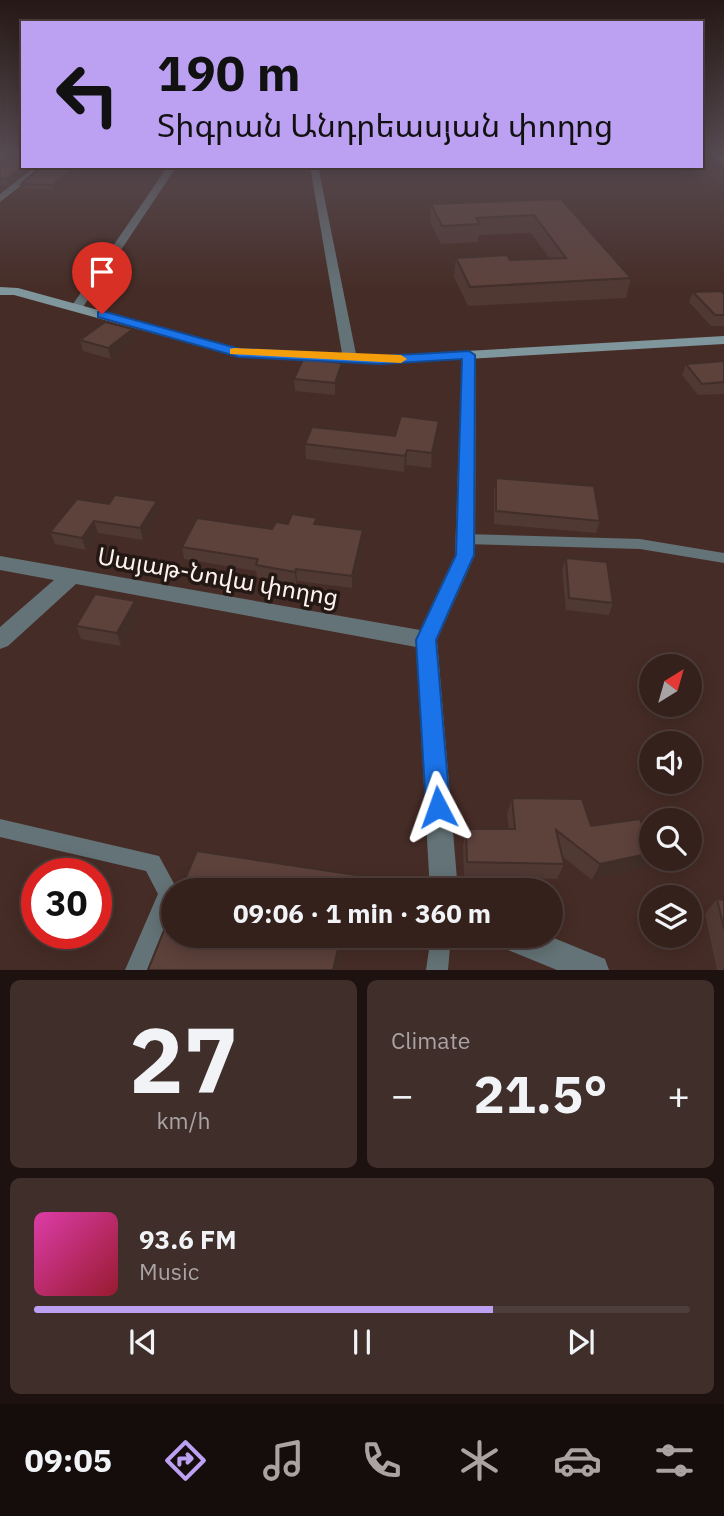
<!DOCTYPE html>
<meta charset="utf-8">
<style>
:root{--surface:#34211c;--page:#3f2e29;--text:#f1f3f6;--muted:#a9a3a3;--line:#4e3e3b;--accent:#bca0f2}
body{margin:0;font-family:"IBM Plex Sans","Noto Sans Armenian",sans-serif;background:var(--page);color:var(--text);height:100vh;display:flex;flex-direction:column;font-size:26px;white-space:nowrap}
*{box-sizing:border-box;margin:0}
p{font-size:23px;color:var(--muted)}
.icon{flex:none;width:38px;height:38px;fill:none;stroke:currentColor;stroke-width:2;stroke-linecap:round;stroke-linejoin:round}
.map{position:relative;height:970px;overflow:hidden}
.drawer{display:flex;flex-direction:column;gap:10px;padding:10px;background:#1d120f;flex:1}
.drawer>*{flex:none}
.top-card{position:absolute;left:21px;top:21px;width:682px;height:147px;border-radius:0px;box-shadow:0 4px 18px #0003,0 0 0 2px var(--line);background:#bca0f2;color:#111;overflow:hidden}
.needle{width:46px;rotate:37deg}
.fabs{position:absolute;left:639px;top:654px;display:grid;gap:14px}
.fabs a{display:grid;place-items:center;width:63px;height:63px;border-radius:50%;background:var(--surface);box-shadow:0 4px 18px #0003,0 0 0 2px var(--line);font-size:35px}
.speed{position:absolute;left:21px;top:858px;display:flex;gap:14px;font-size:35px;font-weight:700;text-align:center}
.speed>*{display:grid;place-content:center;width:91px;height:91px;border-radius:50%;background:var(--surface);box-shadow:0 4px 18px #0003,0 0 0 2px var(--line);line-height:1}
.speed .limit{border:10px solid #d22;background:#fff;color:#111}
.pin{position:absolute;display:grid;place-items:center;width:60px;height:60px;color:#fff;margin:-72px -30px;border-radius:50% 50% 50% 0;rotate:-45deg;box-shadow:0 0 7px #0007}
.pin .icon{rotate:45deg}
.me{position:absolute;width:77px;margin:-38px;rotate:356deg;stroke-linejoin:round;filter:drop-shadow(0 0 5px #0008)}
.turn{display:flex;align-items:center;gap:24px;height:147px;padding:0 21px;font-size:32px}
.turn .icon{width:91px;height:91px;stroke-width:2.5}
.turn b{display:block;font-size:49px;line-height:60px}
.big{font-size:52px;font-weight:800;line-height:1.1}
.drawer .tile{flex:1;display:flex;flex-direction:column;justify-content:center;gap:10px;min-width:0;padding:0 24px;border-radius:10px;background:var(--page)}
.drawer .dial{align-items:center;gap:0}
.dial b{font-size:91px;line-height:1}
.song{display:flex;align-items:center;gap:21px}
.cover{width:84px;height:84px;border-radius:10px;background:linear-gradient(135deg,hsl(320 70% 55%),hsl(350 70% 35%))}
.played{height:7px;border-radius:4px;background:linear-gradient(90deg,var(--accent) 70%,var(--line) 70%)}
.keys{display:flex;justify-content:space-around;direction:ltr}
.heat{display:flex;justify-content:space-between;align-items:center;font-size:38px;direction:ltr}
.drawer .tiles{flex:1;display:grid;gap:10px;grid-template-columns:1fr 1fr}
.tile:last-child{grid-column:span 2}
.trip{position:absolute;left:161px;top:878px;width:402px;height:70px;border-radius:35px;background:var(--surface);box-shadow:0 4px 18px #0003,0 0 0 2px var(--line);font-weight:800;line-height:70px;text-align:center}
.menu{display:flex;height:112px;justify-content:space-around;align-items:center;background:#150d0b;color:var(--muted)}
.menu .icon{width:49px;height:49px}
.menu .current{color:var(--accent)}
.menu b{font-size:32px;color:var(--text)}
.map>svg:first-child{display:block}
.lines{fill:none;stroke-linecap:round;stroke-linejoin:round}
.lane{fill:#647377;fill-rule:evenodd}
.street{fill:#647377;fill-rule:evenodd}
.secondary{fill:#7f969c;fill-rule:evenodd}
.wall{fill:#503833}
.shaded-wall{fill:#412e29}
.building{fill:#5d413b;stroke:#412e29;stroke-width:2}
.route{fill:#1a73e8;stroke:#114b97;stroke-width:2}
.slow{fill:#f59e0b}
.labels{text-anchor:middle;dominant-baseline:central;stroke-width:7;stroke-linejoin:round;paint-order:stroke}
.street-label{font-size:24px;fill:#fff1ed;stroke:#241815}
</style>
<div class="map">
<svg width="724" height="970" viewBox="0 0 724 970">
<rect width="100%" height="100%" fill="#462c26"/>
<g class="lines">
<path class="lane" d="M465,534L640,539L724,553V563L640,549L465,544L460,542L458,539L460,536Z
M0,819L159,856L178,891H173V907L147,970H125L158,894L146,871L0,837Z
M431,936H451L448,970H426Z"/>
<path class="street" d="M711,154L724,156V163Z
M36,166H46L0,202V194Z
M168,166H177L81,310H73L71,307Z
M310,166H318L357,359L350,363L343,359Z
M469,351L476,355L475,555L437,640L458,891H430L416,647L76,584L8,646L0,649V627L54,580L0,570V556L420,630L455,555L462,355Z
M497,936H549L605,959L609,970H557L501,947Z"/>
<path class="secondary" d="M0,287L18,288L240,349L380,356L724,336V344L380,364L239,357L14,295H0Z"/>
</g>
<path class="wall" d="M0,166H31L8,185H0Z
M85,166L54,190L23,189L21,184Z
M561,199L631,278L626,298L468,306L454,277L456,258L510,260L550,259L531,233L478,235V242L441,244L430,222L431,204Z
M693,292L724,294V326H711L689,302Z
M133,329L136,340L111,359L83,351L80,340Z
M724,361V394L698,395L682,375L686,364Z
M342,363V374L335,395L295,391L294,379Z
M395,436H438L431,468L406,465L404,472L306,459L305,444Z
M496,478L600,521L596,533L494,524V490Z
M157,501L160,513L143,540L98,533L86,550L55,544L50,532L109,504Z
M317,524L363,530V542L352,588L297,581L296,584L257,577L256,571L184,559L182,547L272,529Z
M566,558L613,603L609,615L566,610L562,570Z
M139,613L121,646L81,639L76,626Z
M512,798L591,826L644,868L592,880L562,856L564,864L557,879L464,877L463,845L466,829H509L507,814Z
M717,899L724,900V970H717L705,914Z
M173,936H381L380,944L345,937L338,970H148Z"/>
<path class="shaded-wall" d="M23,166H31L8,185L6,179Z
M77,166H85L54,190L53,185Z
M133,329L136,340L111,359L108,348Z
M342,363V374L335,395V383Z
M439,421L438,436L431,468L432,453Z
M407,450L406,465L404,472L405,456Z
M157,501L160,513L143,540L140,528Z
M94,521L98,533L86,550L82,538Z
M363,530V542L352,588V576Z
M296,569L297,581L296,584L295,572Z
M135,601L139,613L121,646L117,633Z
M651,853V857L644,868L592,880L600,864Z
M341,936H345L338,970H333Z"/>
<path class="building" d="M15,154H23V166L6,179H0V166Z
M42,166H77L53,185L21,184Z
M561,199L631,278L470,287L456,258L507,255L510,260L566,258L534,215L476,218L480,224L442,226L431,204Z
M721,291L724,294V315H715L693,292Z
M105,322L133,329L108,348L80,340Z
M303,359L342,363L335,383L294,379Z
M724,361V382L702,384L686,364Z
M401,416L439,421L432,453L407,450L405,456L305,444L312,427L395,436Z
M496,478L594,486L600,521L496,511Z
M115,495L157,501L140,528L94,521L82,538L50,532L77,499L109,504Z
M292,514L317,518L314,524L363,530L352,576L296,569L295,572L256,565L258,559L182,547L197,518L272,529L276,522L288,524Z
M566,558L607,562L613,603L569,598Z
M95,594L135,601L117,633L76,626Z
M512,798L582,799L591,826L640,819L651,846V853L600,864L556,830L564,864L467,862L466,829H515Z
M197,851L382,879L381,891H180Z
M717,899L724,900V929Z
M173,908V936H341L333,970H148Z"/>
<linearGradient id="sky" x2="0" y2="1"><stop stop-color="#261815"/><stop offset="0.53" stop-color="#574b52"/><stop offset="1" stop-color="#574b52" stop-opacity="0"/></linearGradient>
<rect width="724" height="290" fill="url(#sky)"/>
<path class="route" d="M102,311L240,349L380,356L469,351L475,355L474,555L436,640L450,807L446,815L438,819L429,815L426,807L416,640L456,555L462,359L380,364L239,357L98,317V312Z"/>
<path class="slow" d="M234,348L401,355L407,359L401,363L230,354V349Z"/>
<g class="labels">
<g class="street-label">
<text transform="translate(218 576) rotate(10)">Սայաթ-Նովա փողոց</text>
</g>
</g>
</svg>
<div class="fabs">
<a><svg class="needle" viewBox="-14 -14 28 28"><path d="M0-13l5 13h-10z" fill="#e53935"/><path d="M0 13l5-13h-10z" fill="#a9a3a3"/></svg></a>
<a><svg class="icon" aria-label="sound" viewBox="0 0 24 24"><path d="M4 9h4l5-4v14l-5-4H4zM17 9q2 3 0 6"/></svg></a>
<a><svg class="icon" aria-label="search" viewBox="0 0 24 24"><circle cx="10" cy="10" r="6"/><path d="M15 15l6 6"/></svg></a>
<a><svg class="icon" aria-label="layers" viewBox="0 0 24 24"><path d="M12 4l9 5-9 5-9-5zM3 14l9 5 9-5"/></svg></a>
</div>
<div class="speed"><div class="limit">30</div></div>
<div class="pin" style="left:102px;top:314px;background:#d93025"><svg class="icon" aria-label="arrive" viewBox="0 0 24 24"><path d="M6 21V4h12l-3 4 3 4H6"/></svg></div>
<svg class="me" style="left:438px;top:807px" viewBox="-20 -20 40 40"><path d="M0-17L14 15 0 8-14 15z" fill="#1a73e8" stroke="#fff" stroke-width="4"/></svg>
<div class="trip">09:06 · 1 min · 360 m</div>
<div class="top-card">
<div class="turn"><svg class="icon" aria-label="left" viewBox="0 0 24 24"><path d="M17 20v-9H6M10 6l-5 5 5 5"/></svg><div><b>190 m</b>Տիգրան Անդրեասյան փողոց</div></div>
</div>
</div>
<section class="drawer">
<div class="tiles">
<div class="tile dial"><b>27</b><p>km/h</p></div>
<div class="tile"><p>Climate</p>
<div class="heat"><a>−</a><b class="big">21.5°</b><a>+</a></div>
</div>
<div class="tile">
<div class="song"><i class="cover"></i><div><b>93.6 FM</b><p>Music</p></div></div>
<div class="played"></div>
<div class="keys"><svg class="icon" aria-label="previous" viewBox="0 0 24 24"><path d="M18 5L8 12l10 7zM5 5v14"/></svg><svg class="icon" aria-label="pause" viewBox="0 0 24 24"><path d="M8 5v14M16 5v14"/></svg><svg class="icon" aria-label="next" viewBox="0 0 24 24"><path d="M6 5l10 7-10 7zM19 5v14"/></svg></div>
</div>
</div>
</section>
<nav class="menu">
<b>09:05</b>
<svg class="icon current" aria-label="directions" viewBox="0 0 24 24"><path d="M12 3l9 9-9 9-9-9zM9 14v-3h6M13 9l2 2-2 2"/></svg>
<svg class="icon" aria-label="music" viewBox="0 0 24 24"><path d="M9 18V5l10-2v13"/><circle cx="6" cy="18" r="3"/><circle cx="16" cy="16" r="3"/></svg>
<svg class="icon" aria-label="phone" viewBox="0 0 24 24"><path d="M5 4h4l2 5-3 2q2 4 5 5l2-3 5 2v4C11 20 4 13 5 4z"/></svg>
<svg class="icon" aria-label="climate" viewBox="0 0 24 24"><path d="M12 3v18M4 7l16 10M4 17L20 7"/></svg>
<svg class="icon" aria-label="car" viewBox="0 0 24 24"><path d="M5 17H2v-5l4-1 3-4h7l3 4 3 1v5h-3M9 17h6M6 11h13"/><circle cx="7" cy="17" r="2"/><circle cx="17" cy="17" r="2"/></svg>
<svg class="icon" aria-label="filters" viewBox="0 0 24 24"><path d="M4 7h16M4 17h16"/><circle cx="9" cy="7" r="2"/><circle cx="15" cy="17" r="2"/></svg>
</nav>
